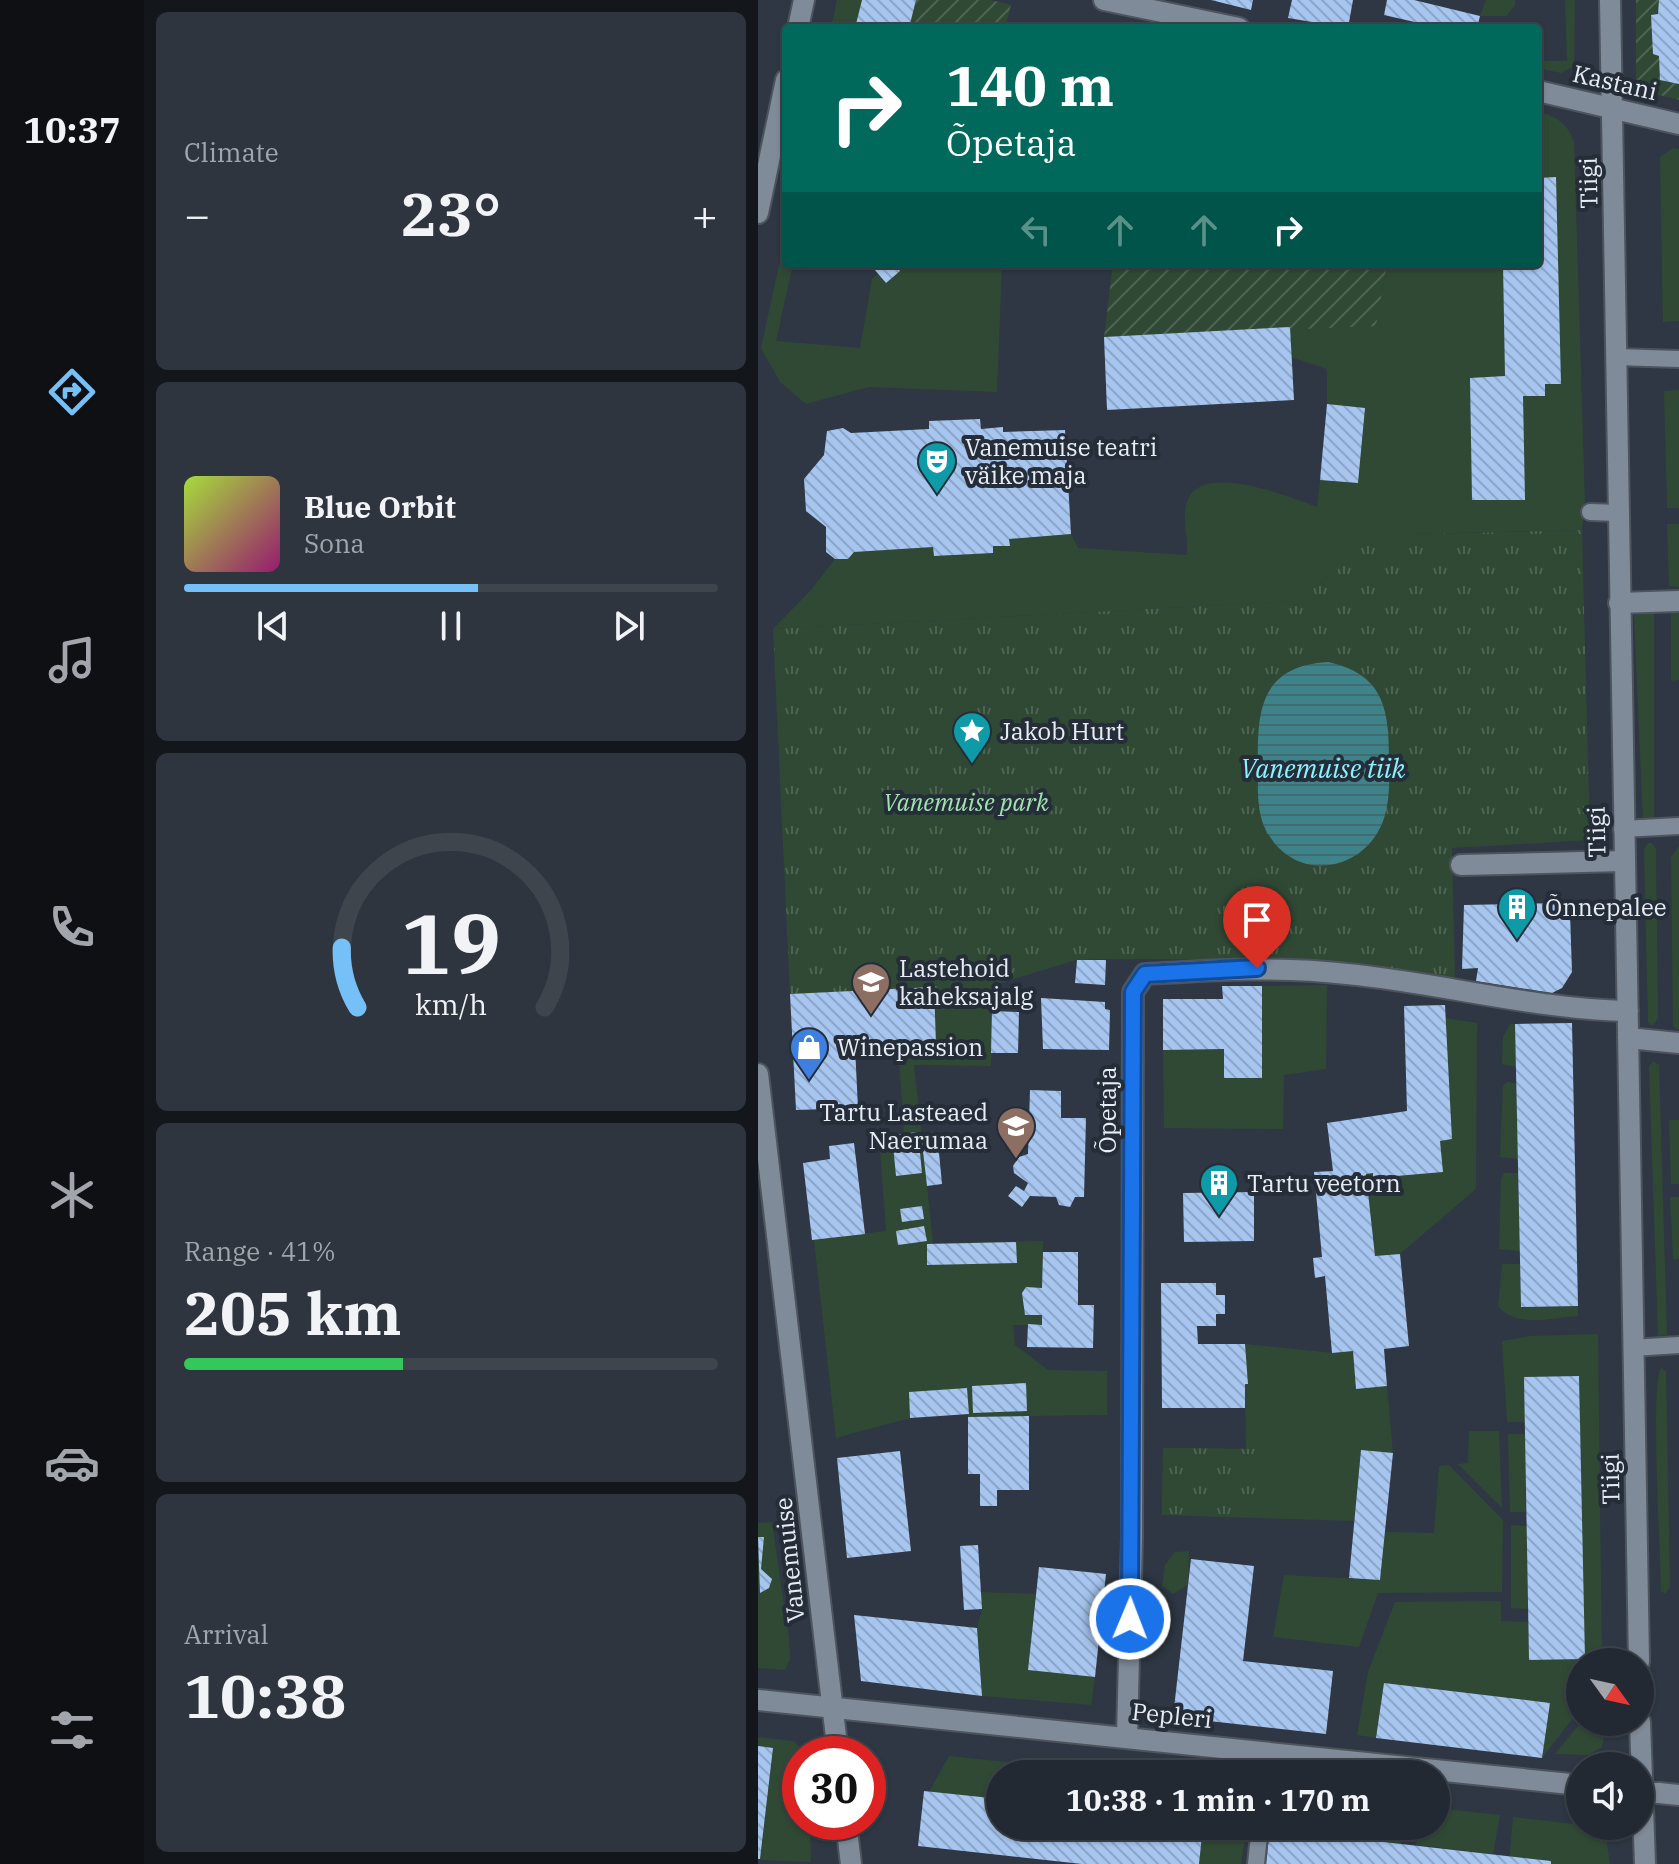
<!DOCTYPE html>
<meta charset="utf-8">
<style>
:root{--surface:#222932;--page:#2e353e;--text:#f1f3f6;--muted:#a2a6ac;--line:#3f454d;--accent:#75c0f6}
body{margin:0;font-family:"IBM Plex Serif",serif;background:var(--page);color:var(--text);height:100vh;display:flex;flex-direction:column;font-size:30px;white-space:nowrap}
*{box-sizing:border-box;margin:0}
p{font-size:26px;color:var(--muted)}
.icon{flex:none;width:44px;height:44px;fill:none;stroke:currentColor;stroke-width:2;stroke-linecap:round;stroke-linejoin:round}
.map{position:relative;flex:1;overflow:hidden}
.side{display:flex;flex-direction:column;gap:12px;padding:12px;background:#13171c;width:614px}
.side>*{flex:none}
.hud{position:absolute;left:24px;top:24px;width:760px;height:244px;border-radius:8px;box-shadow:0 2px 6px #0004,0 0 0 2px var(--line);background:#00695c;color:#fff;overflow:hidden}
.needle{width:52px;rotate:123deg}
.fabs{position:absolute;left:808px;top:1648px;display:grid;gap:16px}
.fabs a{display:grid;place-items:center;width:88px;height:88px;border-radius:50%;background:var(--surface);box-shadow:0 2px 6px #0004,0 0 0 2px var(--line);font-size:40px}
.speed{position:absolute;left:24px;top:1736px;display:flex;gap:16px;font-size:40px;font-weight:700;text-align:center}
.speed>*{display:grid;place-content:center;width:104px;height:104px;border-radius:50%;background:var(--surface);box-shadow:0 2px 6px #0004,0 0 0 2px var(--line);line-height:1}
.speed .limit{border:12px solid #d22;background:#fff;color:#111}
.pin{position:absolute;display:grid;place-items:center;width:68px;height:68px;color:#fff;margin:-82px -34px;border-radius:50% 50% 50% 0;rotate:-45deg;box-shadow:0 0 8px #0007}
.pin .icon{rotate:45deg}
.me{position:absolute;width:88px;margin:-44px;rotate:1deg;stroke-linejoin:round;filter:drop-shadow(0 0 6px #0008)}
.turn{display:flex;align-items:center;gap:28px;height:168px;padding:0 32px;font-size:36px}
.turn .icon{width:104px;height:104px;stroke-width:2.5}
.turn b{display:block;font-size:56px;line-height:68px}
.lanes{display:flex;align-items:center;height:76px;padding:0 32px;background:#0003;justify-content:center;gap:40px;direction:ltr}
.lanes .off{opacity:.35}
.big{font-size:60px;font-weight:700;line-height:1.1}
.side .widget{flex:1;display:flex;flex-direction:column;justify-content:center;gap:12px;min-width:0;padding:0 28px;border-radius:12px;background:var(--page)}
.side .dial{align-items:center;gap:0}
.dial svg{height:208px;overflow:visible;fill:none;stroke:var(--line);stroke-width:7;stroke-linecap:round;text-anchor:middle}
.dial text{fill:var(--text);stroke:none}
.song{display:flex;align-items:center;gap:24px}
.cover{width:96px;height:96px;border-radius:12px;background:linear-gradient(135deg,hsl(80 70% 55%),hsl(320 70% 35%))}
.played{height:8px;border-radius:4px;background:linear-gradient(90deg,var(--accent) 55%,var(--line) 55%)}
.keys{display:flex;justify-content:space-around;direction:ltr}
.heat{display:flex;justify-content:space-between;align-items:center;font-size:44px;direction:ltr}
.charge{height:12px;border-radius:6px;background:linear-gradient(90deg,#34c759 41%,var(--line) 0)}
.trip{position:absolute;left:228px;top:1760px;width:464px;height:80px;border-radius:40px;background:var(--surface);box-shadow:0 2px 6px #0004,0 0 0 2px var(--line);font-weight:700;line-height:80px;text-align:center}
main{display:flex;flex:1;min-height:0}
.menu{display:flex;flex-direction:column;width:144px;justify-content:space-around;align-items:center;background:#0e1014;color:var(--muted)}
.menu .icon{width:56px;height:56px}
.menu .selected{color:var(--accent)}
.menu b{font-size:36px;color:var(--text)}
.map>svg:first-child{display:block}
.grass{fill:#304935}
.park{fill:url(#park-tufts)}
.garden{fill:url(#garden-furrows)}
.water{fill:url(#water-rules)}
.building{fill:url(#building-back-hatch)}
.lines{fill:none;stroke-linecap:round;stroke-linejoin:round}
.service-casing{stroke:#4d545e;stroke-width:20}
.minor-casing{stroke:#4d545e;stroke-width:24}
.service{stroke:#808b99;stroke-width:16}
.minor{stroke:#808b99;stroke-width:20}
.route-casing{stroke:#114b97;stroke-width:20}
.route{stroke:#1a73e8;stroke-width:14}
.labels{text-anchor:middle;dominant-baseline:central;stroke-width:8;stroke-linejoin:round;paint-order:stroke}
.street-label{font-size:24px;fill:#e8edf5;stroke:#242d38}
.poi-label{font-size:24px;fill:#e8edf5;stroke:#242d38;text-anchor:start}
.park-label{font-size:24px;font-style:italic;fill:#a2e4b0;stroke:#242d38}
.water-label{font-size:26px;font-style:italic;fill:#8af3fe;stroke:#242d38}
</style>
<main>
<nav class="menu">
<b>10:37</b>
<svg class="icon selected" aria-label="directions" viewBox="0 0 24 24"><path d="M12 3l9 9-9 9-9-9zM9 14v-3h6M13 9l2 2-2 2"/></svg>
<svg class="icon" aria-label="music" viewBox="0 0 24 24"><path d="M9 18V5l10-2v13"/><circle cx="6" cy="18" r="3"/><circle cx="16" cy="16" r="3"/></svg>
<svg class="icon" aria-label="phone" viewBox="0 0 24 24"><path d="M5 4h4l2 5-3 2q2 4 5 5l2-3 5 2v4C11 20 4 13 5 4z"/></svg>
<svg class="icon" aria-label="climate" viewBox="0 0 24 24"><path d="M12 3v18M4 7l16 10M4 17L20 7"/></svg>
<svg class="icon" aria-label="car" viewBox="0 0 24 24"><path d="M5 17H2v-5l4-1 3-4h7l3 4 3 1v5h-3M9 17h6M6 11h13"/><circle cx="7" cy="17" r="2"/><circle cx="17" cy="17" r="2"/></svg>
<svg class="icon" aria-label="filters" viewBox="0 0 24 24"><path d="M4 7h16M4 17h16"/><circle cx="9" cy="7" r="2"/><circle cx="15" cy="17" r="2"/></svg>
</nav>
<section class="side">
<div class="widget"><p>Climate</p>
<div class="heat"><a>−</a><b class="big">23°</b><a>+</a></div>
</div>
<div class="widget">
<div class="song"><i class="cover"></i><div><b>Blue Orbit</b><p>Sona</p></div></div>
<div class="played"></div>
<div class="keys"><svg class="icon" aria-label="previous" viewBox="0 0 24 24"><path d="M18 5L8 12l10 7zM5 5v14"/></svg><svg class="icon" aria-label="pause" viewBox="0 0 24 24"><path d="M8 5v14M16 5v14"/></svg><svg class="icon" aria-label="next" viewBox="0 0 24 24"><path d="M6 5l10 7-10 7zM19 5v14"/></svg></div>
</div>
<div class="widget dial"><svg viewBox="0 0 100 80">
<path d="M14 69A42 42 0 1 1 86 69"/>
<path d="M14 69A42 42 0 0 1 8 46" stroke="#75c0f6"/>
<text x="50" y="56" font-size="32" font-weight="700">19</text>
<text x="50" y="72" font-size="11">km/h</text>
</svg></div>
<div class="widget"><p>Range · 41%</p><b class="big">205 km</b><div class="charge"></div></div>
<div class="widget"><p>Arrival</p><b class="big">10:38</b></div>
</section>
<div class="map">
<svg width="921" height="1864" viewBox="0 0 921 1864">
<defs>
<pattern id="park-tufts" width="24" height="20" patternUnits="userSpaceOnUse" patternTransform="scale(2)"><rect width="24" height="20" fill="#304935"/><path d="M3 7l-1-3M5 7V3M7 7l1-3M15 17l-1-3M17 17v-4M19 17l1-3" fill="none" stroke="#4e6453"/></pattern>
<pattern id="garden-furrows" width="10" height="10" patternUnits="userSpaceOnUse" patternTransform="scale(2)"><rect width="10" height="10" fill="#304935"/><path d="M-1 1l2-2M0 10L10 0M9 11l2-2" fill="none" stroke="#4e6453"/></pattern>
<pattern id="water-rules" width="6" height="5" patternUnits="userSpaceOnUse" patternTransform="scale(2)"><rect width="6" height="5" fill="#3f838a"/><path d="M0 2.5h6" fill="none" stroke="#426b70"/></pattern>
<pattern id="building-back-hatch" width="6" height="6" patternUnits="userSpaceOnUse" patternTransform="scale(2)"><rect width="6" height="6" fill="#a6c5ef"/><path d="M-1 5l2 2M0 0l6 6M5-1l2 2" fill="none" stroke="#8ea6c6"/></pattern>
</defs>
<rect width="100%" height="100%" fill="#2e3743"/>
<path class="grass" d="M79,0H104L97,28H73Z
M728,0H757V6L748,16H722Z
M807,0H817L816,66L803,73L780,68V61H809Z
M780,112C797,115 811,124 816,142L827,503L824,530L659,534L585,565L540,601L15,629L52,591L77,559H90L96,552L175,547L176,556L234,553L235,546H251V539L313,534L320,548L429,555C430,539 423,513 430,499C447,462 534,498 559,507L562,480L600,483L607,408L569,404V369L533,357L532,327L618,326L629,264H780Z
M915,148L921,149V321L905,322L902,157Z
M24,251L28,264H35L18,341L102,348L114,279L130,264H244L239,392L111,387L48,404L22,382L3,348Z
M921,390V508H909L906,391Z
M909,524H921V587L911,586Z
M913,612L921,613V680L913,681Z
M896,613V822L885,823L876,615Z
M890,843H894L898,849L900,1019L894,1026L890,1022L886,849Z
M921,846V1029H918L915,1026L913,857Z
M236,985L233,1066L156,1065L175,1243L285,1241L284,1325H255L257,1345L290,1370L349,1371V1415L210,1417L209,1388L151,1392L152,1418L78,1438L56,1240L128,1231L121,1135L146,1134L140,1045L176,987Z
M569,985L568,1069L526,1075L525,1129L406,1128L405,1050L466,1049V1078H504V986Z
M688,1018L719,1023L718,1189L642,1254L617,1256L608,1174L615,1173V1177L682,1141L694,1139Z
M752,1024H757L758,1067L744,1064L745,1037Z
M895,1061L901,1065L909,1335L900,1336L891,1066Z
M749,1082L758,1083L760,1159L742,1157L745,1086Z
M911,1120H921V1184H913Z
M746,1173H760L762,1251L741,1249L743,1179Z
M912,1197H921V1259H915Z
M744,1264H762L763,1307L820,1306V1316C792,1318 761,1328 740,1307Z
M840,1334L844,1662H822V1709L784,1758L791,1704L626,1683L618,1738L599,1735L610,1672L637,1602L743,1601V1621L770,1622L771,1660L826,1659L821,1376L767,1377V1422H749L744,1341L772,1336Z
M487,1344L574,1353L595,1351L598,1389L629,1386L635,1453L603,1451L596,1521L404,1515L405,1448L488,1449L487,1384H490V1373H487Z
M903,1367L908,1372L912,1587L907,1594L903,1591C903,1558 892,1385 903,1367Z
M711,1431H741L744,1508L700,1464L710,1463Z
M750,1434H767L768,1512H752Z
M691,1465L745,1520L744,1592L620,1593L601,1647L515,1637L526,1575L622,1580L627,1532L676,1533L681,1466Z
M14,1522L31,1639L32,1659L27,1670L0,1668V1523Z
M753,1525L769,1526L770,1609L753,1608Z
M431,1551L430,1585L415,1594L404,1586L407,1565L417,1552Z
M223,1592L278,1594L270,1670L337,1677L333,1705L224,1696L219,1628L224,1609Z
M823,1722H849L844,1747L831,1755L797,1754Z
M0,1737L36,1741L44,1750L42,1822H52L53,1862L2,1860L15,1749L0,1746Z
M191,1756L305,1768L304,1774H242V1799L171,1792Z
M678,1808L742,1815L735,1854L658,1845L661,1826H678Z
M755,1817L833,1826L848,1837L852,1864H751Z
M445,1826H489L483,1864H441Z
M573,1826H646L643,1844L572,1835Z"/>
<path class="park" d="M824,530L832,840L694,848L697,981L559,960L350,959L318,960L236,985L32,994L15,629L540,601L585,565L590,536Z
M405,1448L504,1449L503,1516L404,1515Z"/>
<path class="garden" d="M158,0H233L253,5L247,28H151Z
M878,0H921V100L878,89Z
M355,264H629L618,326L346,337Z"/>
<path class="water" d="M570,662C625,674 631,708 631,758C631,774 632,790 629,806C619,869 541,889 509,832C498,813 500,787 500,766C499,711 502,666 570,662Z"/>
<path class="building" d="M104,0H158L151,28H97Z
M453,0H495L493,10Z
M534,0H595L590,28L530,18Z
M629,0H656L722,16L719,28H660L661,23L626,15Z
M901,0H921V84L902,80L901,56L895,54L893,15L900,14Z
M798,177L803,384H787V396H765L767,500H714L712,378L747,376L745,264H780V178Z
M122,264H136L142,271L128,283L116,269Z
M532,327L536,400L349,410L346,337Z
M569,404L607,408L600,483L562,480Z
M222,419L223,429L245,427V432L307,430L313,534L251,539L252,546H235V553L176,556L175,547L96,552L90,559H77L68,552V527L48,511L46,479L66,455L69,431L85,428L93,433L171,429V421Z
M799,903L800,914L812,913L814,972L804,988L794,993L718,981L720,968L704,969L706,905Z
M319,960H348L347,985L317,983Z
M464,986H504V1078H466V1049L405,1050V999H465Z
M176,987L178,1044L97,1047L100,1108L38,1110L32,994Z
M283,998L347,1002V1009L352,1010L351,1050L285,1049Z
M687,1005L694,1139L682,1141L685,1172L615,1178V1173L608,1174L617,1256L642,1254L651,1346L626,1349L629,1386L598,1389L595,1351L574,1353L567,1276L557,1278L555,1258L564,1257L556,1172L575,1171L569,1123L649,1111L646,1006Z
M234,1011L261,1012L260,1053H233Z
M814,1023L820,1306L763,1307L757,1024Z
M272,1090L303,1091V1118H328L326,1197H317L312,1207L301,1205L298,1197L272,1196L264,1207L250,1196L258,1186L266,1191L270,1183L256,1173L255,1166L261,1157L270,1154Z
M160,1132L164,1173L138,1176L134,1135Z
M179,1132L184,1184L169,1186L163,1134Z
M96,1143L107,1234L54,1240L45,1163L72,1159L71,1146Z
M496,1192V1241L426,1242L425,1193Z
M164,1206L166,1219L144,1222L142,1209Z
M166,1226L169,1241L140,1245L138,1231Z
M258,1242L259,1263L169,1265V1244Z
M285,1252H320V1305H336L335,1348L269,1347L270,1324L284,1325V1315H267L264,1293L268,1287L284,1288Z
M403,1283H458V1295H467V1314H458V1326H439L440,1344H487L490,1384H487V1408H404Z
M821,1376L827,1659L771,1660L766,1377Z
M268,1383L269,1411L215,1413L214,1386Z
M209,1388L211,1414L152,1418L151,1392Z
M271,1416V1490H239V1506H222V1474H210V1417Z
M603,1450L635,1453L622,1580L591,1578Z
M142,1451L153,1551L89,1558L79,1458Z
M0,1537H6L3,1569L14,1579L11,1588L2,1593Z
M220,1545L224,1609L206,1610L202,1546Z
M433,1559L496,1566L485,1661L575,1671L568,1734L415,1717Z
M281,1567L348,1574L337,1677L270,1670Z
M96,1615L219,1628L224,1696L103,1681Z
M626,1683L792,1703L784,1758L618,1738Z
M0,1746L15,1748L2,1859H0Z
M166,1791L242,1799V1826H445L441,1864H324L160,1846Z
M512,1829L793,1861V1864H508Z"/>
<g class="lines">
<defs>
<path id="service" d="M858,357L921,359
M832,512L860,513
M864,829L921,826
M875,1348L921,1345
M508,1774L510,1751
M498,1864L502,1826"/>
<path id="minor" d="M346,0L481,28
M852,0L881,1662
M40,28L46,0
M780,91L921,124
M0,213L28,80
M861,603L921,601
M703,865L865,861
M870,1038L921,1043
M0,1074L80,1754
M0,1700L822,1785
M882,1722L887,1864
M369,1736L374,1537L375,992L387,974C455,970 521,966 589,974C683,983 775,1009 870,1011
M882,1791L921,1795
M88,1822L93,1864"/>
</defs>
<use href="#service" class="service-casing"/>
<use href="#minor" class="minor-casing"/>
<use href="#service" class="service"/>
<use href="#minor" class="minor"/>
</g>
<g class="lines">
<defs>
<path id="route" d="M372,1619L375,992L387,974L499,968"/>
</defs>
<use href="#route" class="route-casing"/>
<use href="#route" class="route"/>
</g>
<defs>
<symbol id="theatre-pin" viewBox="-11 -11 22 30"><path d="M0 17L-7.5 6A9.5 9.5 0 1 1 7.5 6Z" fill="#0f9aa8" stroke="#242d38"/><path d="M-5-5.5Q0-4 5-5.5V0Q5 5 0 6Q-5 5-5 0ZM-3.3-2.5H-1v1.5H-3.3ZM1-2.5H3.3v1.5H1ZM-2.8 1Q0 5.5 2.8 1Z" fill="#fff"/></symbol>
<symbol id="sight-pin" viewBox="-11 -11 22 30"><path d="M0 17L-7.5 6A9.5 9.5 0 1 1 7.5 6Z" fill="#0f9aa8" stroke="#242d38"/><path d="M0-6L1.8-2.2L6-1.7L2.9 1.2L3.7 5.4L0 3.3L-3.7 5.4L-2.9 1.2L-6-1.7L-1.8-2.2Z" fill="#fff"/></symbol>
<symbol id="building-pin" viewBox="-11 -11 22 30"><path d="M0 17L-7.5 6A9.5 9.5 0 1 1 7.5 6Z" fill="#0f9aa8" stroke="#242d38"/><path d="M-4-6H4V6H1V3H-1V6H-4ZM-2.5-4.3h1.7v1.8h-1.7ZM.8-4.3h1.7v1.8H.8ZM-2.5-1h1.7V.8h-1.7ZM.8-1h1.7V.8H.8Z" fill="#fff"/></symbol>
<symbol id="school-pin" viewBox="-11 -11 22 30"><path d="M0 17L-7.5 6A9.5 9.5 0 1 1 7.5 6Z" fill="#8d6e63" stroke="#242d38"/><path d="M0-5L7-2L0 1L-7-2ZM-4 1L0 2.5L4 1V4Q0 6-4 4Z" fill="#fff"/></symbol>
<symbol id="shop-pin" viewBox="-11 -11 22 30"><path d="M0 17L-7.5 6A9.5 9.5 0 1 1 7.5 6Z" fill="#3f7fe0" stroke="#242d38"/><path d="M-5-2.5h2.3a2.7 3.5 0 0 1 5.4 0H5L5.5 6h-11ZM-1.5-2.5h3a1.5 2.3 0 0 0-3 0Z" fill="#fff"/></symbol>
</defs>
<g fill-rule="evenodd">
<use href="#theatre-pin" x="157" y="439" width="44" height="60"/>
<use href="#sight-pin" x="192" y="709" width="44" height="60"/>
<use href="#building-pin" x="737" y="885" width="44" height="60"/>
<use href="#school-pin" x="91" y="960" width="44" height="60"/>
<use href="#shop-pin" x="29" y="1025" width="44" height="60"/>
<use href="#school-pin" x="236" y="1104" width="44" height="60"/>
<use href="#building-pin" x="439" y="1161" width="44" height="60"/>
</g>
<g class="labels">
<g class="street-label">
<text transform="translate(857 82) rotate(13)">Kastani</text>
<text transform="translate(830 183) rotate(-91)">Tiigi</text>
<text transform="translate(838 832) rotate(-91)">Tiigi</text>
<text transform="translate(349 1110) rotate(-90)">Õpetaja</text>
<text transform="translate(852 1479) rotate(-91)">Tiigi</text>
<text transform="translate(31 1560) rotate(-96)">Vanemuise</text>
<text transform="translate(414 1715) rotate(6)">Pepleri</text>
</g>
<g class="poi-label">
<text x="207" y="447">Vanemuise teatri<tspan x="207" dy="28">väike maja</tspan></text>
<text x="242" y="731">Jakob Hurt</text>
<text x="787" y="907">Õnnepalee</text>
<text x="141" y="968">Lastehoid<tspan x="141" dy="28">kaheksajalg</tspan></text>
<text x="79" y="1047">Winepassion</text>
<text x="230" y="1112" text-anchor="end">Tartu Lasteaed<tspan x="230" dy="28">Naerumaa</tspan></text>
<text x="489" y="1183">Tartu veetorn</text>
</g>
<g class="park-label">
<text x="208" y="802">Vanemuise park</text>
</g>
<g class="water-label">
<text x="565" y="768">Vanemuise tiik</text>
</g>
</g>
</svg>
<div class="fabs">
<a><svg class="needle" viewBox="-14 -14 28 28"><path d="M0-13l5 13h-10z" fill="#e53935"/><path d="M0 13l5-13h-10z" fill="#a2a6ac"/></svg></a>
<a><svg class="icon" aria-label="sound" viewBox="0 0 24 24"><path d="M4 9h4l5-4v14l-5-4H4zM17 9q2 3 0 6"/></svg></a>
</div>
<div class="speed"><div class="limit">30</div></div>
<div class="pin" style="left:499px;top:968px;background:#d93025"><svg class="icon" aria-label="arrive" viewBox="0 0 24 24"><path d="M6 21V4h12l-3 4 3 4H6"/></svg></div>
<svg class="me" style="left:372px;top:1619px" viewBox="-20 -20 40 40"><circle r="17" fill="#1a73e8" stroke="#fff" stroke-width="3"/><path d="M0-11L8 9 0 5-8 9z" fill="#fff"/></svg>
<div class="trip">10:38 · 1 min · 170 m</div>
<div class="hud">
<div class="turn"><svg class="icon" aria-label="right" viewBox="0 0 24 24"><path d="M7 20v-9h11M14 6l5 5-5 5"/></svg><div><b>140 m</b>Õpetaja</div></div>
<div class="lanes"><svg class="icon off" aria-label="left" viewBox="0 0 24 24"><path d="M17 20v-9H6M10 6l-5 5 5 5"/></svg><svg class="icon off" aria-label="ahead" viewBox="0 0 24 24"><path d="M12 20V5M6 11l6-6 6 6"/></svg><svg class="icon off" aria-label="ahead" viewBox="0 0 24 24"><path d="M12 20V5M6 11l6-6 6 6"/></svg><svg class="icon" aria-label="right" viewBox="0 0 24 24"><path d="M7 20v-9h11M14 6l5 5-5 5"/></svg></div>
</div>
</div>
</main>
